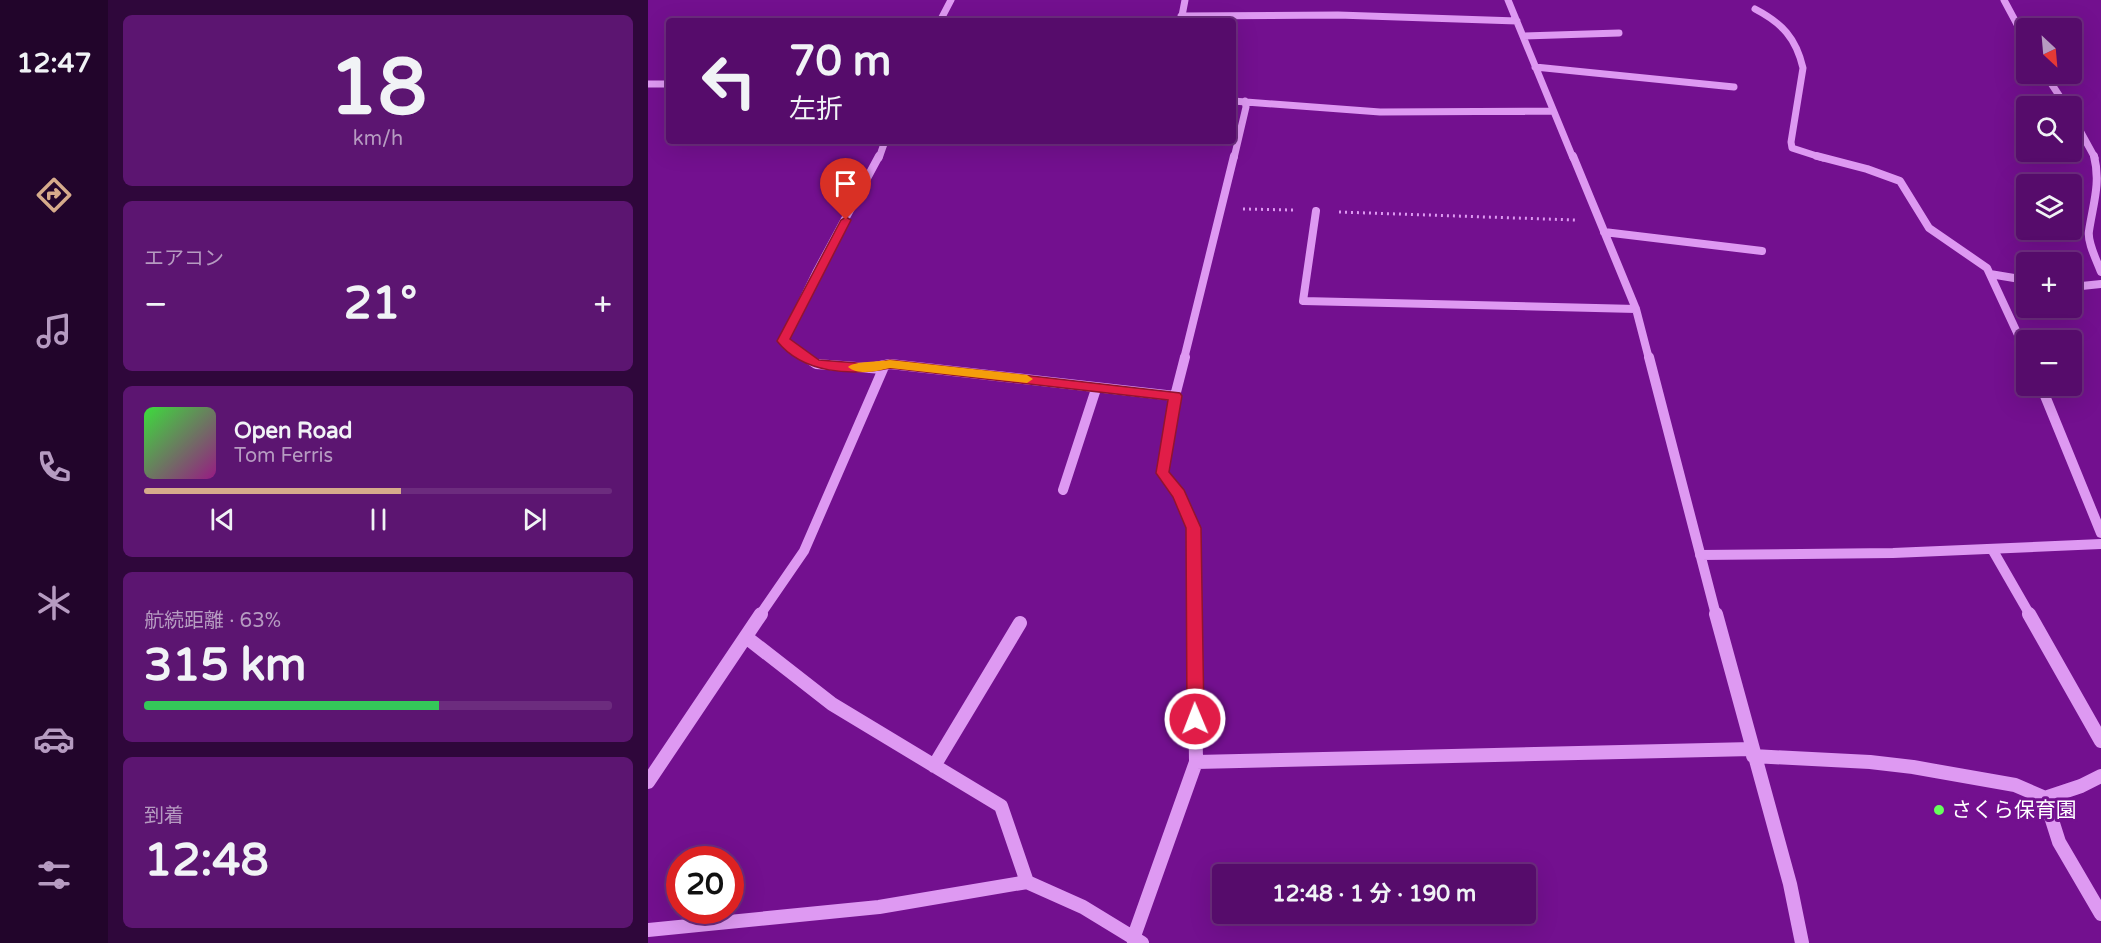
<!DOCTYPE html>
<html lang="ja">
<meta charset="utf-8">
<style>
:root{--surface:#560c6b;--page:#5c1571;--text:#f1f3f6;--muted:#b69bc1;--line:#6c2c7e;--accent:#d6ab8b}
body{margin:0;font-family:"Varela Round","Noto Sans JP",sans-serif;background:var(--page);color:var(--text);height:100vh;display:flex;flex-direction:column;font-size:22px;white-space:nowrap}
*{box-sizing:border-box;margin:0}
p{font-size:20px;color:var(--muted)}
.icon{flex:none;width:33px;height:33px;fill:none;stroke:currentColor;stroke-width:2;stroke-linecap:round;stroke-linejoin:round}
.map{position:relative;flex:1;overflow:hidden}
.details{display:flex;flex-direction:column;gap:15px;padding:15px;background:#2f073b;width:540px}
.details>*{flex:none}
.top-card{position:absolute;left:18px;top:18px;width:570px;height:126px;border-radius:6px;box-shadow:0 6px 24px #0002,0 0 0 2px var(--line);background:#560c6b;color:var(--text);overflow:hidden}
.needle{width:39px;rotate:154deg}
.buttons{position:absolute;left:1368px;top:18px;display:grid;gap:12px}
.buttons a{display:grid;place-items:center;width:66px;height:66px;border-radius:6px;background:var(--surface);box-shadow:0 6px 24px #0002,0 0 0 2px var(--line);font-size:30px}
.speed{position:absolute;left:18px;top:846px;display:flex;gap:12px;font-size:30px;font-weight:700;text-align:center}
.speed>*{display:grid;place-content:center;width:78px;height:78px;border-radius:50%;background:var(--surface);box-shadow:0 6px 24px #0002,0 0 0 2px var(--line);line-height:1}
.speed .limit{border:9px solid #d22;background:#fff;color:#111}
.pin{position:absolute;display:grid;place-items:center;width:51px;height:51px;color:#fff;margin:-62px -26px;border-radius:50% 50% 50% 0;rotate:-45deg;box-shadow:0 0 6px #0007}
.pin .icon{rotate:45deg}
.me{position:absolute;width:66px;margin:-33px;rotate:359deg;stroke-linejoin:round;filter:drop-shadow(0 0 4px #0008)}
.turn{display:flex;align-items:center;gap:21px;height:126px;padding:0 24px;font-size:27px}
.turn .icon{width:78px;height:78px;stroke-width:2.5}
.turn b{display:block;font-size:42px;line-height:51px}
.big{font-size:45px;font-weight:700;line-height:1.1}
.details .tile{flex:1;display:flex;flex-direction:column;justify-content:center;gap:9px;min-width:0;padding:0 21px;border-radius:9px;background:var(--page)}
.details .dial{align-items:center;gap:0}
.dial b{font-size:78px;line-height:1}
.song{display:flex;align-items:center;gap:18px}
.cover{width:72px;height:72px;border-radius:9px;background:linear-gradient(135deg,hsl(120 70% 55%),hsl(310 70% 35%))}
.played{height:6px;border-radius:3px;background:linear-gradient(90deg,var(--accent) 55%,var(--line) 55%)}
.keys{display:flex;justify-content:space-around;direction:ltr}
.heat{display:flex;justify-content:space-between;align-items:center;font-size:33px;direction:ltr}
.charge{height:9px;border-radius:4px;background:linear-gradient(90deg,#34c759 63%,var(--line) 0)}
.trip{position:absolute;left:564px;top:864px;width:324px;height:60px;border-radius:6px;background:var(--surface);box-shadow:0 6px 24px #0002,0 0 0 2px var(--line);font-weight:700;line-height:60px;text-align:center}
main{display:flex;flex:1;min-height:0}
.menu{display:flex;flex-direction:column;width:108px;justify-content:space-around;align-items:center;background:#22052b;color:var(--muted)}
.menu .icon{width:42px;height:42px}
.menu .on{color:var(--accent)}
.menu b{font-size:27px;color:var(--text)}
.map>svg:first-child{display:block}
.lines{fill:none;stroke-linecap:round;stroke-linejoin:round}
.path{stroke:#de99f2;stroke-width:3;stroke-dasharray:2 4;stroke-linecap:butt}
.minor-far3{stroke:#de99f2;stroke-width:7}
.minor-far2{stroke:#de99f2;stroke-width:8}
.minor-far1{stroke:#de99f2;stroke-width:10}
.minor{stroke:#de99f2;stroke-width:14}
.route{fill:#e11d48;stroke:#92132f;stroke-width:1.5}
.slow{fill:#f59e0b}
.poi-dot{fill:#66ff5b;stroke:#73108f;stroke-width:2}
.labels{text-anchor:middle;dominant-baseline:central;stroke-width:6;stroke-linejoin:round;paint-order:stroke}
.near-poi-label{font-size:21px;fill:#fff;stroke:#73108f;text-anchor:start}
</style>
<main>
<nav class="menu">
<b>12:47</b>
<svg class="icon on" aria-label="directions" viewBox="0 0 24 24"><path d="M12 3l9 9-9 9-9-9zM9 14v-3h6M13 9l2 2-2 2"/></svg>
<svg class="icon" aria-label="music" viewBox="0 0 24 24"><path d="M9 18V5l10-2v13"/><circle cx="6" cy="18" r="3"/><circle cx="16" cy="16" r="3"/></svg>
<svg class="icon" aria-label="phone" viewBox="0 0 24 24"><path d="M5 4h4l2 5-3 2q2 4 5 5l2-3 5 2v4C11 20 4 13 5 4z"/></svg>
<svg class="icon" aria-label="climate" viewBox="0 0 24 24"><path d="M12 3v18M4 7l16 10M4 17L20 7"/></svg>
<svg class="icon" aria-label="car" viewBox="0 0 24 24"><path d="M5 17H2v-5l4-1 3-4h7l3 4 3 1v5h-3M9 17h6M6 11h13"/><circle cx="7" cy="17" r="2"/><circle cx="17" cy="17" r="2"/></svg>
<svg class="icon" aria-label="filters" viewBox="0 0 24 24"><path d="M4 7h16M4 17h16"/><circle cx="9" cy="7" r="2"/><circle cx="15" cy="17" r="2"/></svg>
</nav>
<section class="details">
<div class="tile dial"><b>18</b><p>km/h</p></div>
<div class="tile"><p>エアコン</p>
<div class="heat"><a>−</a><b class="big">21°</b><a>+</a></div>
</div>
<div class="tile">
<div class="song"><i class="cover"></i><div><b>Open Road</b><p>Tom Ferris</p></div></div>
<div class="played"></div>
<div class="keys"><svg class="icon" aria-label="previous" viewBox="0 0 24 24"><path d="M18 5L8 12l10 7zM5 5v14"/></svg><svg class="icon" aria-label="pause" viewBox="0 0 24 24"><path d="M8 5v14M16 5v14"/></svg><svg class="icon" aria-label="next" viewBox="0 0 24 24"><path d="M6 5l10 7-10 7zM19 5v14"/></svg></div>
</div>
<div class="tile"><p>航続距離 · 63%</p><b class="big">315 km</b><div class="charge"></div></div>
<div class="tile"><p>到着</p><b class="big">12:48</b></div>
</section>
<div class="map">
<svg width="1453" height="943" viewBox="0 0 1453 943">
<rect width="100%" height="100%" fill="#73108f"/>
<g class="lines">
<path class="path" d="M595,209L645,210
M691,212L927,220"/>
<path class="minor-far3" d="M860,0L925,158
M1356,0L1378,41
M1107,9C1134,23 1148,38 1155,68L1143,142L1144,148L1175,158
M533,16L690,15L869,21
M292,21L303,0
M533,21L537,0
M875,36L971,33
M887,67L1086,87
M1397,74L1418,106
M0,84H21
M585,101L732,112L905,111
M1424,116L1447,158
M231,158L237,141
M586,158L598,107L597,101"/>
<path class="minor-far2" d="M925,156L988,309L1001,359
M1169,156L1219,169L1252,181L1281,228L1339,268L1378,352
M1446,156C1453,183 1445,204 1441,231C1439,242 1449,261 1453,272
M668,211L655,301L988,309
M956,232L1114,251
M1342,274L1378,280
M1424,287L1453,284
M160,359L135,341L168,273L231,156
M536,359L586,156"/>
<path class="minor-far1" d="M537,357L527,396L515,473L531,494L545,528L546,615
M1001,357L1068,615
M227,367L242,364L527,396
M1393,386L1453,533
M415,490L448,389
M1344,549L1382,615
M1052,555L1245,553L1453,544
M112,615L156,551L235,369L168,364L158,357"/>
<path class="minor" d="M546,614L548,762L1104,749
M1068,614L1142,884L1154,943
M1381,614L1453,741
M98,637L184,704L353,806L379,882L435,907L494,943
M1105,756L1222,762L1265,767L1367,785L1397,798L1411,842L1453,914
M286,766L372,623
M0,782L113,614
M1397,798L1433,786L1453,776
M0,930L231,907L379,882
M485,939L548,762"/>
</g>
<path class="route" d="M198,217L203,220L142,339L171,360L222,364L242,360L532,393L534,396L521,472L536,490L553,528L556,719L553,724L547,727L541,724L539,719L538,528L525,497L508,473L520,400L242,368C204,376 155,374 129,341L193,220Z"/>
<path class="slow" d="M242,360L379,375L385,379L379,383L242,368C229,371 211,376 200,367C206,361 232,362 242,360Z"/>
<circle class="poi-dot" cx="1291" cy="810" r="6"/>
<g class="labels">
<g class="near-poi-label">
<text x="1303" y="810">さくら保育園</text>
</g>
</g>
</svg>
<div class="buttons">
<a><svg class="needle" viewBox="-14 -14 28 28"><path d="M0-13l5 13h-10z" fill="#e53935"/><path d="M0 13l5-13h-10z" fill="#b69bc1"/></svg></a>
<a><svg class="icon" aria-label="search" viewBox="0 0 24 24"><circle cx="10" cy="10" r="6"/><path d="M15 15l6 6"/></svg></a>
<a><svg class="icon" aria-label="layers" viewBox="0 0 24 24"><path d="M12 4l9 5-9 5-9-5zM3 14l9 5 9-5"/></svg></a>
<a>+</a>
<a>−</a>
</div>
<div class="speed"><div class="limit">20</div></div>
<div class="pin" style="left:198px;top:220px;background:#d93025"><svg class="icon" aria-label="arrive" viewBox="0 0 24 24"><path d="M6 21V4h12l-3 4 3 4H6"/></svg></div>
<svg class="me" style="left:547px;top:719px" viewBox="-20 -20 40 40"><circle r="17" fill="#e11d48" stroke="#fff" stroke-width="3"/><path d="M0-11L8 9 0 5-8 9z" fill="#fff"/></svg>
<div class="trip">12:48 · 1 分 · 190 m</div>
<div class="top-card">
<div class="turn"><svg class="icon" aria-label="left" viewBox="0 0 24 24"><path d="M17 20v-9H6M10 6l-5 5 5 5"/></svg><div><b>70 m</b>左折</div></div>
</div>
</div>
</main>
